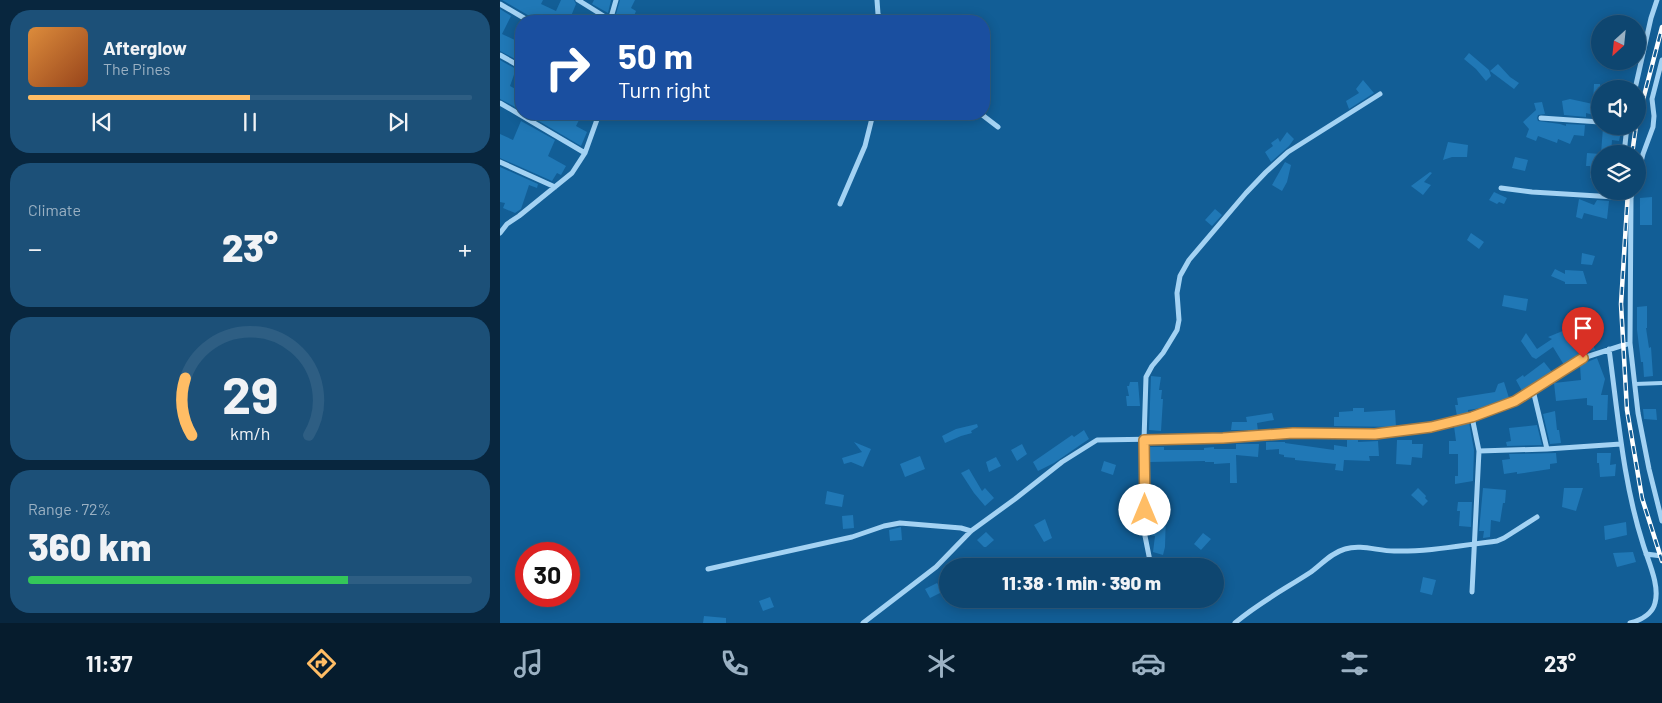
<!DOCTYPE html>
<meta charset="utf-8">
<style>
:root{--surface:#0e4670;--page:#1c5078;--text:#f1f3f6;--muted:#9bb1c3;--line:#2e5e83;--accent:#ffbd65}
body{margin:0;font-family:Barlow,sans-serif;background:var(--page);color:var(--text);height:100vh;display:flex;flex-direction:column;font-size:19px;white-space:nowrap}
*{box-sizing:border-box;margin:0}
p{font-size:16px;color:var(--muted)}
.icon{flex:none;width:28px;height:28px;fill:none;stroke:currentColor;stroke-width:2;stroke-linecap:round;stroke-linejoin:round}
.map{position:relative;flex:1;overflow:hidden}
.drawer{display:flex;flex-direction:column;gap:10px;padding:10px;background:#08263e;width:500px}
.drawer>*{flex:none}
.guide{position:absolute;left:15px;top:15px;width:475px;height:105px;border-radius:20px;box-shadow:0 2px 12px #0003,0 0 0 1px var(--line);background:#1a4fa0;color:#fff;overflow:hidden}
.needle{width:32px;rotate:207deg}
.fabs{position:absolute;left:1091px;top:15px;display:grid;gap:10px}
.fabs a{display:grid;place-items:center;width:55px;height:55px;border-radius:50%;background:var(--surface);box-shadow:0 2px 12px #0003,0 0 0 1px var(--line);font-size:25px}
.speed{position:absolute;left:15px;top:542px;display:flex;gap:10px;font-size:25px;font-weight:700;text-align:center}
.speed>*{display:grid;place-content:center;width:65px;height:65px;border-radius:50%;background:var(--surface);box-shadow:0 2px 12px #0003,0 0 0 1px var(--line);line-height:1}
.speed .limit{border:8px solid #d22;background:#fff;color:#111}
.pin{position:absolute;display:grid;place-items:center;width:42px;height:42px;color:#fff;margin:-51px -21px;border-radius:50% 50% 50% 0;rotate:-45deg;box-shadow:0 0 5px #0007}
.pin .icon{rotate:45deg}
.me{position:absolute;width:55px;margin:-28px;rotate:0deg;stroke-linejoin:round;filter:drop-shadow(0 0 4px #0008)}
.turn{display:flex;align-items:center;gap:18px;height:105px;padding:0 20px;font-size:22px}
.turn .icon{width:65px;height:65px;stroke-width:2.5}
.turn b{display:block;font-size:35px;line-height:42px}
.big{font-size:38px;font-weight:800;line-height:1.1}
.drawer .tile{flex:1;display:flex;flex-direction:column;justify-content:center;gap:8px;min-width:0;padding:0 18px;border-radius:20px;background:var(--page)}
.drawer .dial{align-items:center;gap:0}
.dial svg{height:130px;overflow:visible;fill:none;stroke:var(--line);stroke-width:7;stroke-linecap:round;text-anchor:middle}
.dial text{fill:var(--text);stroke:none}
.song{display:flex;align-items:center;gap:15px}
.cover{width:60px;height:60px;border-radius:8px;background:linear-gradient(135deg,hsl(30 70% 55%),hsl(20 70% 35%))}
.played{height:5px;border-radius:2px;background:linear-gradient(90deg,var(--accent) 50%,var(--line) 50%)}
.keys{display:flex;justify-content:space-around;direction:ltr}
.heat{display:flex;justify-content:space-between;align-items:center;font-size:28px;direction:ltr}
.charge{height:8px;border-radius:4px;background:linear-gradient(90deg,#34c759 72%,var(--line) 0)}
.trip{position:absolute;left:439px;top:558px;width:285px;height:50px;border-radius:25px;background:var(--surface);box-shadow:0 2px 12px #0003,0 0 0 1px var(--line);font-weight:800;line-height:50px;text-align:center}
.dock{display:flex;height:80px;justify-content:space-around;align-items:center;background:#061c2d;color:var(--muted)}
.dock .icon{width:35px;height:35px}
.dock .current{color:var(--accent)}
.dock b{font-size:22px;color:var(--text)}
main{display:flex;flex:1;min-height:0}
.map>svg:first-child{display:block}
.building{fill:#2078b6}
.lines{fill:none;stroke-linecap:round;stroke-linejoin:round}
.service{stroke:#a3d2f3;stroke-width:4}
.minor{stroke:#a3d2f3;stroke-width:5}
.rail-casing{stroke:#fff;stroke-width:4.5}
.rail{stroke:#125e96;stroke-width:2.5;stroke-dasharray:8;stroke-linecap:butt}
.route-casing{stroke:#a67b42;stroke-width:12}
.route{stroke:#ffbd65;stroke-width:9}
</style>
<main>
<section class="drawer">
<div class="tile">
<div class="song"><i class="cover"></i><div><b>Afterglow</b><p>The Pines</p></div></div>
<div class="played"></div>
<div class="keys"><svg class="icon" aria-label="previous" viewBox="0 0 24 24"><path d="M18 5L8 12l10 7zM5 5v14"/></svg><svg class="icon" aria-label="pause" viewBox="0 0 24 24"><path d="M8 5v14M16 5v14"/></svg><svg class="icon" aria-label="next" viewBox="0 0 24 24"><path d="M6 5l10 7-10 7zM19 5v14"/></svg></div>
</div>
<div class="tile"><p>Climate</p>
<div class="heat"><a>−</a><b class="big">23°</b><a>+</a></div>
</div>
<div class="tile dial"><svg viewBox="0 0 100 80">
<path d="M14 69A42 42 0 1 1 86 69"/>
<path d="M14 69A42 42 0 0 1 10 34" stroke="#ffbd65"/>
<text x="50" y="56" font-size="32" font-weight="700">29</text>
<text x="50" y="72" font-size="11">km/h</text>
</svg></div>
<div class="tile"><p>Range · 72%</p><b class="big">360 km</b><div class="charge"></div></div>
</section>
<div class="map">
<svg width="1162" height="623" viewBox="0 0 1162 623">
<rect width="100%" height="100%" fill="#125e96"/>
<path class="building" d="M2,0H43L41,4L56,11L61,0H74L76,4L69,21H38Z
M94,0H111L108,13L92,4Z
M120,0H135L131,8L136,11L132,21H114Z
M0,9L11,16L2,34L21,43V62L0,51Z
M969,53L989,70L991,76L986,81L976,69L964,59Z
M0,60L16,69L10,86L21,92V110L0,99Z
M998,64L1010,77L1019,83L1014,89L990,71Z
M863,80L874,93L849,109L846,101L859,93L856,89Z
M1094,84H1100V117L1086,113V117L1064,115L1062,101L1070,99L1093,104Z
M1042,102L1045,114L1038,115L1037,118L1038,121L1060,124L1066,126V124L1085,125L1084,136L1074,135L1070,144L1058,139L1057,143L1038,136L1036,141L1026,137L1029,129L1023,122L1036,110L1034,103Z
M27,114H82L76,126L87,132L81,146Z
M21,121L55,140L48,156L66,166L61,175L57,173L52,181L0,158V134L13,140Z
M1103,127H1122L1119,141L1112,140L1111,154H1101Z
M787,132L794,139L789,146L771,162L765,152L773,146L771,143L778,138L780,142Z
M948,142L968,145L967,157H952L943,160Z
M1087,153L1100,154V178H1090V166H1086Z
M1015,157L1028,160L1025,171L1012,168Z
M785,162L791,165L787,182L782,191L772,185Z
M0,167L38,184L37,188L29,185L21,209L15,213L3,208L5,203L0,202Z
M930,172L932,173L924,182L931,185L923,195L911,186Z
M994,192L1007,198L1004,204L999,202L997,204L989,200Z
M1152,197V225H1140V198Z
M1079,199L1094,205L1097,200L1109,201L1107,219L1084,213L1082,219L1076,217Z
M715,209L722,215L712,226L705,220Z
M971,233L984,242L979,249L967,240Z
M1082,253L1095,256L1092,265L1081,264Z
M1055,269L1065,274V270L1083,271L1087,284H1065V282L1051,276Z
M1004,295L1028,299L1026,311L1002,306Z
M1147,306V328H1146L1149,348L1151,347L1153,376L1144,377L1143,362H1141L1137,330V307Z
M1087,328L1095,350L1079,354L1064,365L1053,347L1036,359L1032,357L1021,341L1026,333L1037,349L1052,339L1048,337L1065,330L1066,332Z
M1097,358L1105,379L1101,395H1108L1107,420H1093V406L1087,405V398L1056,401L1054,383L1081,380L1080,365Z
M1044,362L1052,372L1022,391L1016,380L1023,375L1024,377Z
M651,376L661,377L659,390H662L661,399H663L661,431L649,430Z
M630,382H638L640,406H627L626,396H629L627,386H629Z
M1004,382L1009,398L992,404L988,407L968,410V413L957,416L955,405H958L957,398L995,392L998,384Z
M853,408H864V412L895,410L896,427L834,426V417H839V412L853,411Z
M1143,409H1156L1157,420L1144,419Z
M1055,411L1057,430H1059L1061,443L1050,444L1043,414Z
M772,413L774,420L757,423L758,431L748,432V430H731L732,422H747L746,417Z
M969,422L974,450L973,481L955,484V476H958V454H949V441H956L954,426Z
M477,424L478,427L471,431L472,433L461,436L445,443L442,436L456,429Z
M1037,425L1042,445L1007,446L1006,442L1011,441L1009,428Z
M584,430L589,439L554,463L538,471L533,462L572,435L574,437Z
M847,440H858V442L878,441L879,456H869L870,461L844,460L843,471L835,470L836,464L795,460V458L784,457V455L779,454V449L766,450V442H785V443L834,450V445L847,447Z
M897,440H912V444H923L922,458L912,457L911,465L896,464Z
M354,442L371,449L363,467L351,462L344,464L342,458L362,452Z
M522,444L527,454L517,461L511,450Z
M736,444H759L758,457L736,455L737,483H730V463L714,464V462H705V461L649,462L648,447H664V450H704V448L714,447V449H736Z
M1056,453L1057,463L1050,464V469L1017,474V472L1004,474L1002,460L1010,459L1009,454Z
M1097,453H1111L1110,465L1116,464L1115,476L1100,477L1099,463H1097Z
M420,456L425,469L405,477L400,464Z
M496,457L501,466L489,472L486,462Z
M604,461L616,465L613,475L601,471Z
M469,469L482,491L485,488L494,498L485,506L474,493L461,473Z
M918,488L926,496L925,498L928,501L923,506L911,495Z
M983,488L1006,490L1005,503H1003L1000,522L991,520L990,537L983,538L984,531H979Z
M1064,488H1083L1076,511L1062,507Z
M630,490L640,491V512L628,511Z
M327,491L344,495L342,507L325,504Z
M649,493L664,495L661,513H666L665,547L663,555L653,552L655,536L650,535L651,512H649Z
M958,502H972L971,527L959,526L960,511H957Z
M353,515L354,528L343,529L342,516Z
M545,519L552,538L544,542L534,525Z
M1126,522L1127,535L1105,540L1104,526Z
M401,527L402,540L390,541L389,530Z
M486,532L494,540L486,547H484L477,540Z
M703,533L711,539L701,550L694,544Z
M1133,552L1136,562L1117,567L1113,553Z
M923,577L936,580L932,595L920,592Z
M437,583L442,592L430,598L425,589Z
M270,597L274,607L263,611L259,601Z
M204,616L226,618V623H203Z"/>
<g class="lines">
<path class="service" d="M1135,384L1162,383"/>
<path class="minor" d="M78,0L110,20
M377,0L378,14L382,21
M0,4L29,21
M110,21L116,0
M0,55L21,67
M1135,89L1151,18L1157,0
M0,103L85,153
M481,114L498,127
M1041,118L1100,122
M1124,154L1127,126
M0,162L55,187
M1138,174L1143,154L1153,127L1154,116L1152,99L1162,60
M1001,188L1032,192L1131,198
M340,204L365,146L373,114
M0,233L7,224L19,216L72,173L85,153L99,114
M1130,343L1131,198L1133,191
M1109,349C1118,414 1123,482 1143,544C1148,561 1160,585 1155,603C1152,615 1141,620 1130,623
M1033,390L1047,449
M979,451L1047,449L1121,444
M1146,554L1162,556
M651,566L645,536L644,440L646,377L652,366L663,353L677,330L679,320L677,293L680,276L689,260L746,193L766,172L788,152L880,94
M208,569L352,537L384,526L400,523L461,528L471,531
M972,592L979,451L972,417
M363,623L436,567L471,531L515,499L562,462L597,440L723,438L793,433L875,434L931,427L972,417L1015,401L1083,358L1130,343L1138,413L1149,469L1162,521
M735,623C758,603 785,589 811,572C822,564 831,553 845,549C861,544 878,551 894,551C928,552 963,545 997,541L1004,538L1037,517"/>
<defs>
<path id="rail" d="M1138,119L1162,27
M1132,154L1136,126
M1128,191L1121,304L1127,410L1142,498L1162,561"/>
</defs>
<use href="#rail" class="rail-casing"/>
<use href="#rail" class="rail"/>
</g>
<g class="lines">
<defs>
<path id="route" d="M645,510L644,440L723,438L793,433L875,434L931,427L972,417L1015,401L1083,358"/>
</defs>
<use href="#route" class="route-casing"/>
<use href="#route" class="route"/>
</g>
</svg>
<div class="fabs">
<a><svg class="needle" viewBox="-14 -14 28 28"><path d="M0-13l5 13h-10z" fill="#e53935"/><path d="M0 13l5-13h-10z" fill="#9bb1c3"/></svg></a>
<a><svg class="icon" aria-label="sound" viewBox="0 0 24 24"><path d="M4 9h4l5-4v14l-5-4H4zM17 9q2 3 0 6"/></svg></a>
<a><svg class="icon" aria-label="layers" viewBox="0 0 24 24"><path d="M12 4l9 5-9 5-9-5zM3 14l9 5 9-5"/></svg></a>
</div>
<div class="speed"><div class="limit">30</div></div>
<div class="pin" style="left:1083px;top:358px;background:#d93025"><svg class="icon" aria-label="arrive" viewBox="0 0 24 24"><path d="M6 21V4h12l-3 4 3 4H6"/></svg></div>
<svg class="me" style="left:645px;top:510px" viewBox="-20 -20 40 40"><circle r="19" fill="#fff"/><path d="M0-13L10 11 0 6-10 11z" fill="#ffbd65"/></svg>
<div class="trip">11:38 · 1 min · 390 m</div>
<div class="guide">
<div class="turn"><svg class="icon" aria-label="right" viewBox="0 0 24 24"><path d="M7 20v-9h11M14 6l5 5-5 5"/></svg><div><b>50 m</b>Turn right</div></div>
</div>
</div>
</main>
<nav class="dock">
<b>11:37</b>
<svg class="icon current" aria-label="directions" viewBox="0 0 24 24"><path d="M12 3l9 9-9 9-9-9zM9 14v-3h6M13 9l2 2-2 2"/></svg>
<svg class="icon" aria-label="music" viewBox="0 0 24 24"><path d="M9 18V5l10-2v13"/><circle cx="6" cy="18" r="3"/><circle cx="16" cy="16" r="3"/></svg>
<svg class="icon" aria-label="phone" viewBox="0 0 24 24"><path d="M5 4h4l2 5-3 2q2 4 5 5l2-3 5 2v4C11 20 4 13 5 4z"/></svg>
<svg class="icon" aria-label="climate" viewBox="0 0 24 24"><path d="M12 3v18M4 7l16 10M4 17L20 7"/></svg>
<svg class="icon" aria-label="car" viewBox="0 0 24 24"><path d="M5 17H2v-5l4-1 3-4h7l3 4 3 1v5h-3M9 17h6M6 11h13"/><circle cx="7" cy="17" r="2"/><circle cx="17" cy="17" r="2"/></svg>
<svg class="icon" aria-label="filters" viewBox="0 0 24 24"><path d="M4 7h16M4 17h16"/><circle cx="9" cy="7" r="2"/><circle cx="15" cy="17" r="2"/></svg>
<b>23°</b>
</nav>
